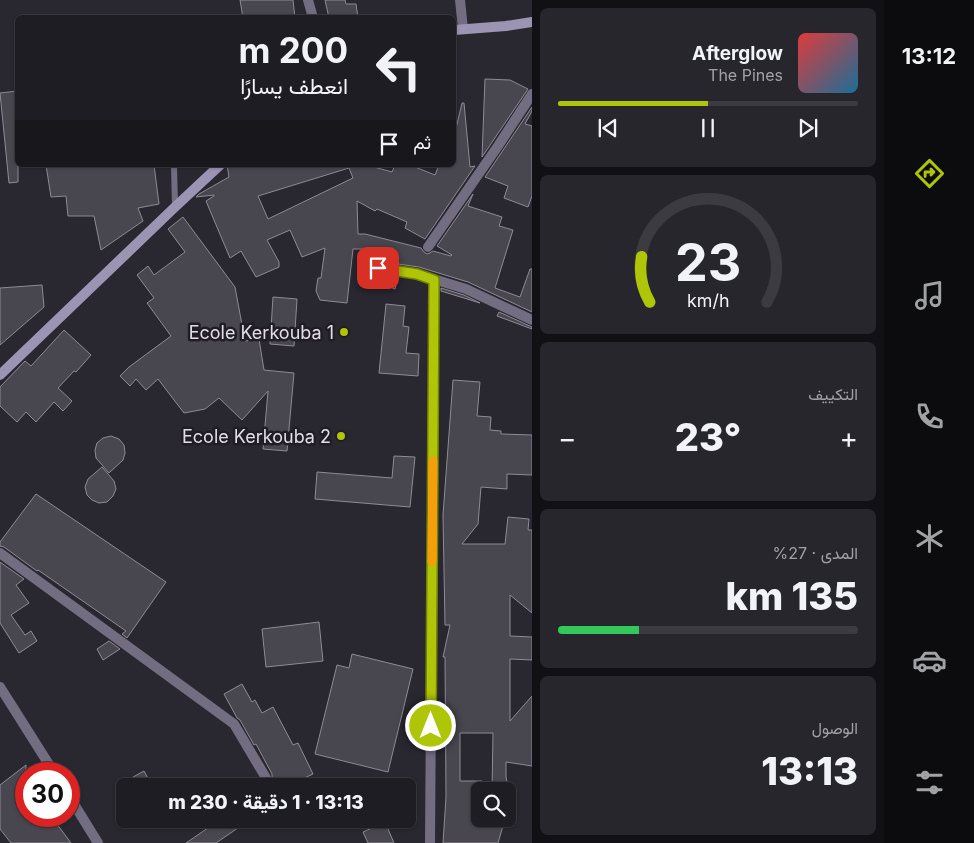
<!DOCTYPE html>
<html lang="ar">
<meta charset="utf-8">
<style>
:root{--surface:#1f1d24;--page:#27262c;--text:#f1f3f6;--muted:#a1a2a6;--line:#3c3b41;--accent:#afc507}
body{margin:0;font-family:Inter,Vazirmatn,sans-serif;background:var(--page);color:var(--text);direction:rtl;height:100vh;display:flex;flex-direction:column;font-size:19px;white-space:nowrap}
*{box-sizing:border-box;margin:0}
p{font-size:16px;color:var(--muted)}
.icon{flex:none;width:28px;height:28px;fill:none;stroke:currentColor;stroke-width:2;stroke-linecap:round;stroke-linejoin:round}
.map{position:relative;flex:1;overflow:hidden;direction:ltr}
.drawer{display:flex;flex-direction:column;gap:8px;padding:8px;background:#111014;width:352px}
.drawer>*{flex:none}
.hud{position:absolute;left:15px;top:15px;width:441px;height:152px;border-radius:8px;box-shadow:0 1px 4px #0004,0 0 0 1px var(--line);direction:rtl;background:#1f1d24;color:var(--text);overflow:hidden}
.tools{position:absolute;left:471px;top:782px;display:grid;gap:10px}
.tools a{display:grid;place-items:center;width:45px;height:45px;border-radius:8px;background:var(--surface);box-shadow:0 1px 4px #0004,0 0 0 1px var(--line);font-size:25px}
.speed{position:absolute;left:15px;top:762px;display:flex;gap:10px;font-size:25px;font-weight:700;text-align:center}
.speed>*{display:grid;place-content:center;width:65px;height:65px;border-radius:50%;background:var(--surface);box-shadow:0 1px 4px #0004,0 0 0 1px var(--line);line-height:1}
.speed .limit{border:8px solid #d22;background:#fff;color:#111}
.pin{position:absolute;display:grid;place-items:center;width:42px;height:42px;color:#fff;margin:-21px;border-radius:10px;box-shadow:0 2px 8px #0006}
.me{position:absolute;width:55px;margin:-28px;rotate:0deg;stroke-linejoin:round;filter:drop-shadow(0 0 4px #0008)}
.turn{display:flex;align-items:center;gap:18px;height:105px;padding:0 25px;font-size:22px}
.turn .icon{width:65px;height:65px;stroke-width:2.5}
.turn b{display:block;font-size:35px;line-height:42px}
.then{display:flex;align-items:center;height:48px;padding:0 25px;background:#0003;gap:10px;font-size:19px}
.big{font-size:38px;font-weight:800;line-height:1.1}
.drawer .tile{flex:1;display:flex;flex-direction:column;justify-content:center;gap:8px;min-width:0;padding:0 18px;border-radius:8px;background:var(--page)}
.drawer .dial{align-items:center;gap:0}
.dial svg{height:130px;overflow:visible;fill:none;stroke:var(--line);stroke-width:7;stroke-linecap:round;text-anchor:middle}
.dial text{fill:var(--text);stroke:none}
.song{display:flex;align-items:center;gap:15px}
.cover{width:60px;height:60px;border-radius:8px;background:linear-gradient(135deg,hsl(0 70% 55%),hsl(200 70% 35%))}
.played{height:5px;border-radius:2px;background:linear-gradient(90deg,var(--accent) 50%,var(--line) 50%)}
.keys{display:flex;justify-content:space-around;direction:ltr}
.heat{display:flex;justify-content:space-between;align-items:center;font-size:28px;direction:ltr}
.charge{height:8px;border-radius:4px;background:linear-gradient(90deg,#34c759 27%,var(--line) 0)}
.trip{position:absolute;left:116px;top:778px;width:300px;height:50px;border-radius:8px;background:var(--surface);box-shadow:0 1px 4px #0004,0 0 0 1px var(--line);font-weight:800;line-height:50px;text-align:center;direction:rtl}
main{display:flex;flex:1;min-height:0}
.tabs{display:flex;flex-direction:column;width:90px;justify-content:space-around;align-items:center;background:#0c0c0e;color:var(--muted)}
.tabs .icon{width:35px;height:35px}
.tabs .current{color:var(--accent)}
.tabs b{font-size:22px;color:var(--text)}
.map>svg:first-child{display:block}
.building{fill:#48464f;stroke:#8e8b96;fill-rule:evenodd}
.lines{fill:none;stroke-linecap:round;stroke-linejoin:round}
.service{stroke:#726d80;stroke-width:6}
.minor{stroke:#726d80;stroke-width:10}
.secondary{stroke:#9c94b3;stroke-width:10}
.route-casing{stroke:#728005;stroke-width:12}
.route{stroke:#afc507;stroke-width:9}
.slow{stroke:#f59e0b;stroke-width:9}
.poi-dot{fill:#afc507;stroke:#201d26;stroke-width:2}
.labels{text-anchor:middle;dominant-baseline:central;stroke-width:5;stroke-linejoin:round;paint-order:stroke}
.poi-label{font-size:18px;fill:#e0dee4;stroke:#201d26;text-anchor:end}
</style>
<main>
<nav class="tabs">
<b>13:12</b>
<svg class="icon current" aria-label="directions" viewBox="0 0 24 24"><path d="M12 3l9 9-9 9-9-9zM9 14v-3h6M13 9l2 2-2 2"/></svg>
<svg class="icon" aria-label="music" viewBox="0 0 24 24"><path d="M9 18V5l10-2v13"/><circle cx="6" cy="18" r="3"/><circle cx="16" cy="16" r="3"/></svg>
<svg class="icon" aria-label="phone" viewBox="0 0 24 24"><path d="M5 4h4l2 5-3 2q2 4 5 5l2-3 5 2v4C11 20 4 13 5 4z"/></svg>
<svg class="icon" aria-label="climate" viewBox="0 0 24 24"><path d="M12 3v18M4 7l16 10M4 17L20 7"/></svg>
<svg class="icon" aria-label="car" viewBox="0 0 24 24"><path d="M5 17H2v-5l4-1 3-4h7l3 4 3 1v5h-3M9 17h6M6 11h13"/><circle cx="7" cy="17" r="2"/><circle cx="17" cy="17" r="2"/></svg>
<svg class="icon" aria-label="filters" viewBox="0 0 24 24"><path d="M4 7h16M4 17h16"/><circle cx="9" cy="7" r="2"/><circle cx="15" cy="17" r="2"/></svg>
</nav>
<section class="drawer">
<div class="tile">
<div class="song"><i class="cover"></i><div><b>Afterglow</b><p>The Pines</p></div></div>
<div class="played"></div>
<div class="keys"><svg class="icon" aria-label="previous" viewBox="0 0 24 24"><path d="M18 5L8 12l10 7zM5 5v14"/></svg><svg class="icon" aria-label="pause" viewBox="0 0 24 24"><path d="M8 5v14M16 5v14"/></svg><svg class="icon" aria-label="next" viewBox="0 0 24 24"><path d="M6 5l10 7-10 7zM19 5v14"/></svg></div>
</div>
<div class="tile dial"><svg viewBox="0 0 100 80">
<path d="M14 69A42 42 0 1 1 86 69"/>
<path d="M14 69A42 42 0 0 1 9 41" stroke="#afc507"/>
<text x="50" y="56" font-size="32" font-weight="700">23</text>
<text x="50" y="72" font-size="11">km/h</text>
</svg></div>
<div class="tile"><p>التكييف</p>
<div class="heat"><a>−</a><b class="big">23°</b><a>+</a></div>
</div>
<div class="tile"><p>المدى · 27%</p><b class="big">135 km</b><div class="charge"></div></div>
<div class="tile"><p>الوصول</p><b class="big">13:13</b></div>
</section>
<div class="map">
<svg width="532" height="843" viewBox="0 0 532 843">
<rect width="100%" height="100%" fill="#292730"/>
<path class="building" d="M240,0H293L295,18H243Z
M325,0H345L346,4H356L358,18H329Z
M485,79L510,80L528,89L482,157Z
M18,91V182L9,183L0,93Z
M462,103H464L470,167L475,166L425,239L405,228L407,222L377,209L375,211L357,201L358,234H365L421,248L424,252L427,254L430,253L433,251L451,256L452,255L437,246L473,194L468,206L502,217L499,226L513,230L495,288L520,297L530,269H532V312L468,282L419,267L384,262L386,257L376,255L378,249H353L347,303L320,300L316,291L318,278H321L325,248L302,257L290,230L267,240L279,262V267L256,277L241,251L230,258L206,201L214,196V195L196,197L199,194L229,177L227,165H374V167L392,172L395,165H410L435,175L439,165H454V137ZM349,168L353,178L268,219L258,196Z
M532,107V111L525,124L532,126V196L528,207L504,198L508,186L485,177Z
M46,165H154L159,204L138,208L143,221L101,250L94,216H68L66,196L51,197Z
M183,217L235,287L245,341L259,339L264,370L294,373L287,451L263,449L268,391L242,420L219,398L205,409L184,413L158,379L146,390L136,379L130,386L120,376L129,367L171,336L147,303L154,298L137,275L148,266L154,275L185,252L168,229Z
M379,275L398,278L395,289L377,282Z
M42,285L44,307L0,345V288Z
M441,288L464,295L480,303L441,291Z
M273,297L297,299L294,346L270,344Z
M386,304L405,306L403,326L409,327L406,353L419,354L418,376L379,373Z
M499,312L532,327V329L497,316Z
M64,330L91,355L76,372L74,371L58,388L72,401L63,411L54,402L36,422L26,412L17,422L0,406V387L25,361L31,366Z
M453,380L480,382L477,416L491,417L490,430L501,431V434L532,435V475L507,474V489L481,487L478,524L462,544H505L508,517L529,519L528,530H532V613L510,595V636L532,637V660L510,659V721L532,696V766L506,762V777L509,791H492L493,733H460V781H482L479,819H505L498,843H443L446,797L445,657H443L450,625H445L443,515Z
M111,436L119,439L124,445L125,453L123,460L109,473L96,458L95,450L97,443L103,438Z
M394,456L415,457L410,507L315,499L317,472L392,478Z
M102,467L114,481L116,489L113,496L107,502L99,503L92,500L87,495L85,487L88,479Z
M36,494L166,582L127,638L122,634L126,631L38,570L37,571L4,547L0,546V542Z
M0,562L24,579L16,585L29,603L11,615L25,635L31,631L37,641L19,653L0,623Z
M319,622L323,661L266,667L262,629Z
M109,641L120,649L103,660L97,649Z
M352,654L413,669L388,772L315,754L337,665L349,668Z
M242,684L252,702L255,700L262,713L273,707L293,745L298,743L313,774L287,786H275L272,780V774L256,744L254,745L240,720L237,718L224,694Z
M26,765V816H51L71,843H11L0,829V785Z
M144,771L152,786H117Z
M221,819H251L216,843H186Z
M385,822L394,843H368L363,832Z"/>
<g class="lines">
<path class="service" d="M174,165L175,207"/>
<path class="minor" d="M308,0L313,18
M460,0L463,29
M428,247L498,146L532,94
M378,268L417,274L466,289L532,320
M0,553L234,724L266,778
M0,687L55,774
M69,796L98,843
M430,843L434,279"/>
<path class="secondary" d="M454,30L506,26L532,22
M0,375L175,207L220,165"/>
</g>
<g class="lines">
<defs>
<path id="route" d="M378,268L417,274L434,280L431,726"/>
</defs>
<use href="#route" class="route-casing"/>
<use href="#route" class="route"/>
<path class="slow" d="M432,562L433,461"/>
</g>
<g class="poi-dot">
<circle cx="344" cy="332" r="5"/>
<circle cx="341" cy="436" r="5"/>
</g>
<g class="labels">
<g class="poi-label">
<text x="334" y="332">Ecole Kerkouba 1</text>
<text x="331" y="436">Ecole Kerkouba 2</text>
</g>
</g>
</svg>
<div class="tools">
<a><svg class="icon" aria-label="search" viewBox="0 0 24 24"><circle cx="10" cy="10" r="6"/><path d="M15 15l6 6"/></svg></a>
</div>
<div class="speed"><div class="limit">30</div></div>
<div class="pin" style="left:378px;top:268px;background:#d93025"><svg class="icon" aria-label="arrive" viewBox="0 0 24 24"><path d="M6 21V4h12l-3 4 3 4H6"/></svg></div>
<svg class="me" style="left:431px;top:726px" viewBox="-20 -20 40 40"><circle r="17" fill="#afc507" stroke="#fff" stroke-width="3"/><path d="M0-11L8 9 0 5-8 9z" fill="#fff"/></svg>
<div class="trip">13:13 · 1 دقيقة · 230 m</div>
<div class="hud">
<div class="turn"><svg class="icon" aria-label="left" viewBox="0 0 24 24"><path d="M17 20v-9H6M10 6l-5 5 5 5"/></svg><div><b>200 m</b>انعطف يسارًا</div></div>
<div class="then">ثم<svg class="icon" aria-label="arrive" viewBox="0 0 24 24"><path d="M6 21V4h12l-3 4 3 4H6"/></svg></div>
</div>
</div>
</main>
